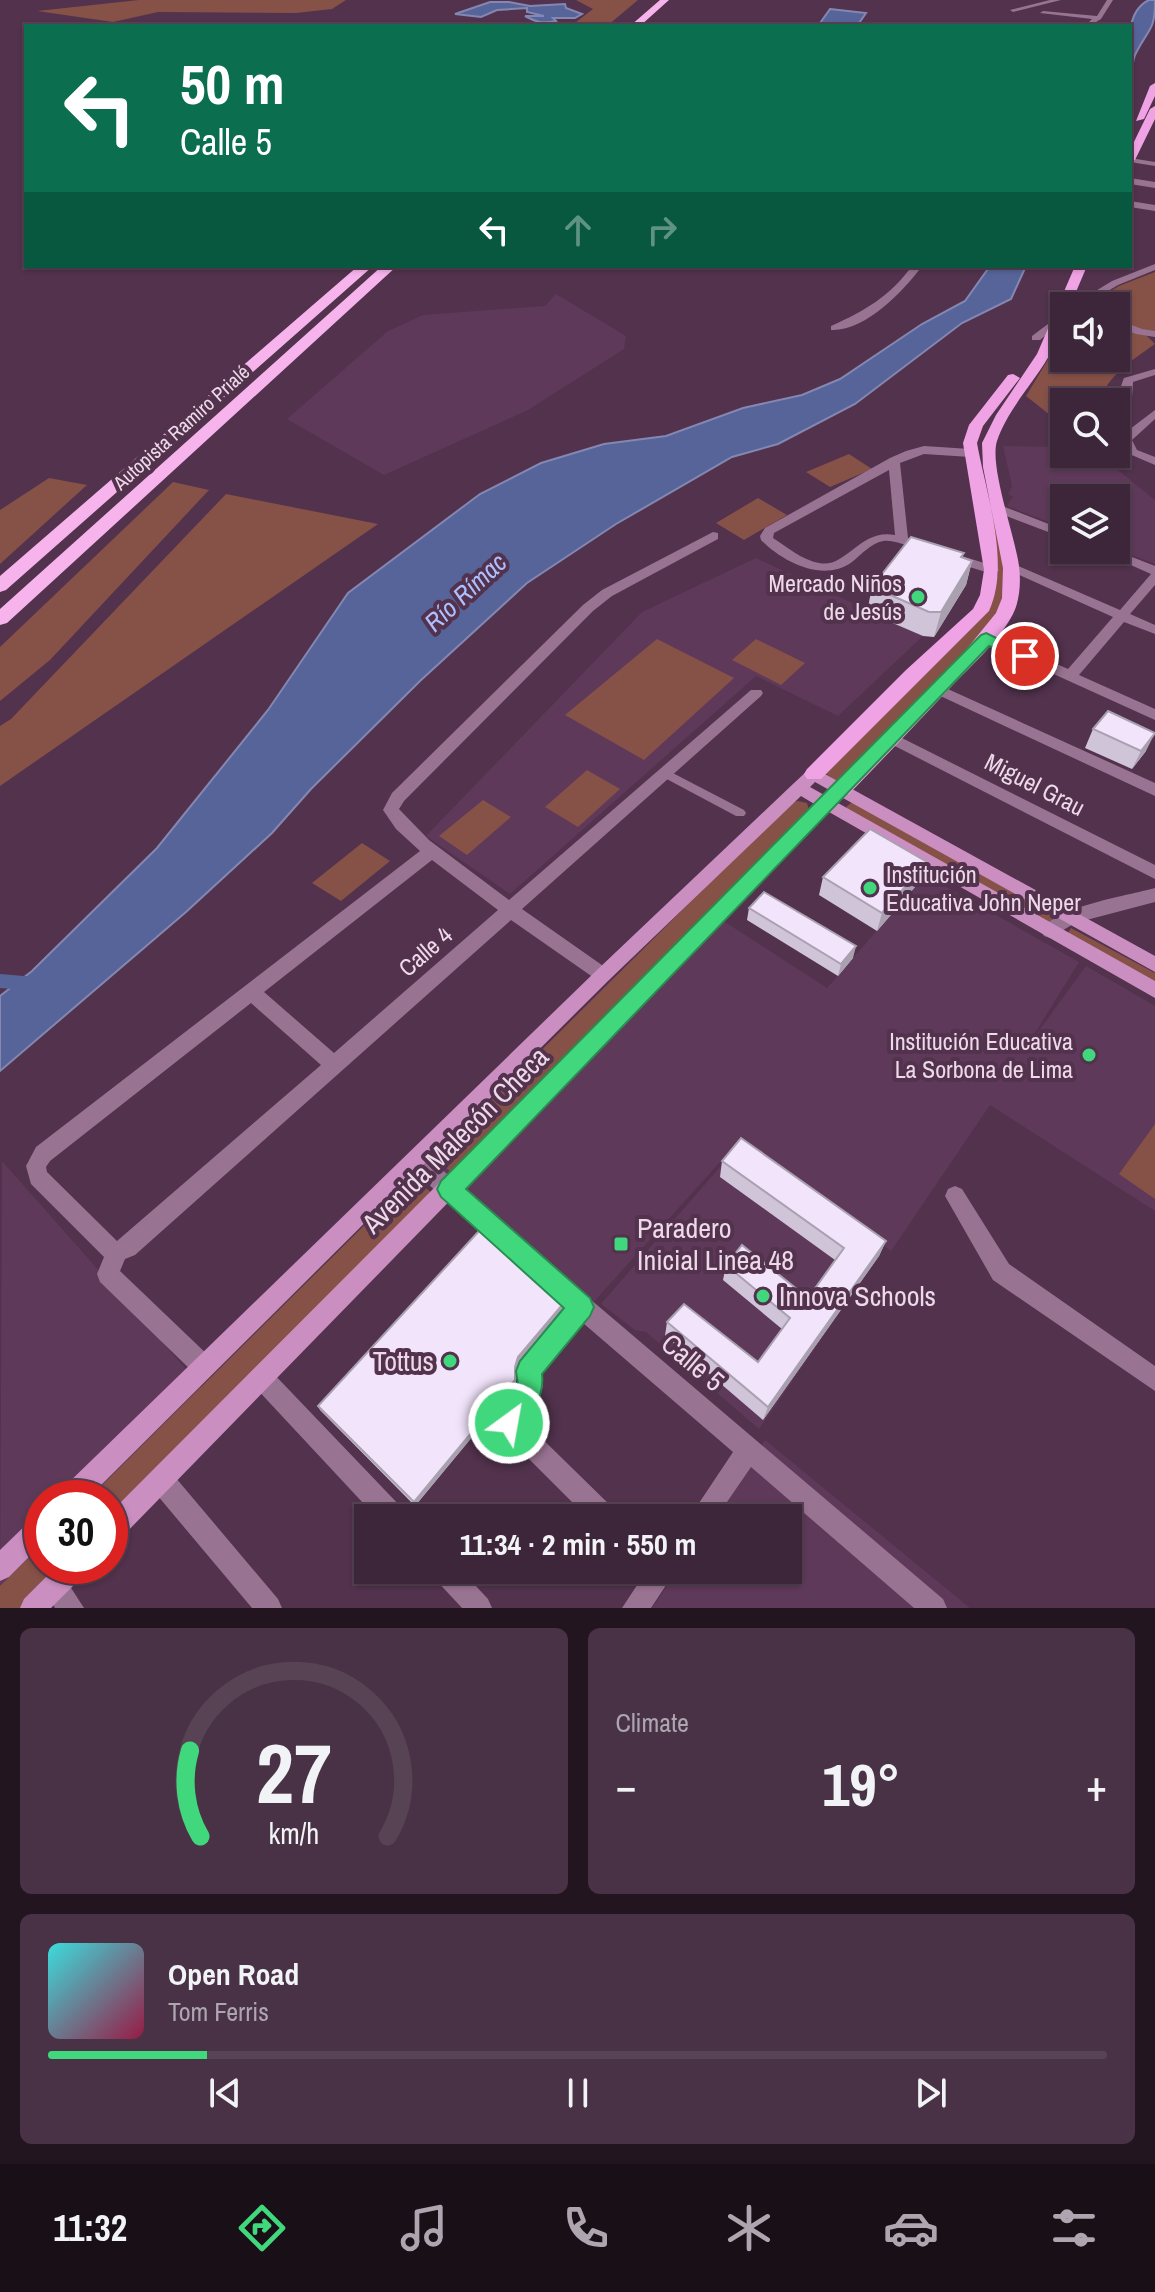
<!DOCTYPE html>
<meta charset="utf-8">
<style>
:root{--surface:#3e263a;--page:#493245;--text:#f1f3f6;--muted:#ada5af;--line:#574354;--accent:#41d77c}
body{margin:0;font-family:"Archivo Narrow",sans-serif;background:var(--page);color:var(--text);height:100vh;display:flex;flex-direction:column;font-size:30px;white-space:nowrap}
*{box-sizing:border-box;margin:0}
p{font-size:26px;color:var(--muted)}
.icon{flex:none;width:44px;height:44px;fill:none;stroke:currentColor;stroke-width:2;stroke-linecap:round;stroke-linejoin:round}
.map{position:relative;height:1608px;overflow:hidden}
.panel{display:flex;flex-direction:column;gap:20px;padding:20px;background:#221520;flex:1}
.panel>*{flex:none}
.top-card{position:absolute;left:24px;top:24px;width:1108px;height:244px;border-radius:0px;box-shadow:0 2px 6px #0004,0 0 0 2px var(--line);background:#0b6e4f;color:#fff;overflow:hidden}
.controls{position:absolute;left:1050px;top:292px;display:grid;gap:16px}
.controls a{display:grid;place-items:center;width:80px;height:80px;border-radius:0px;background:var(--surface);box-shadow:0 2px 6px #0004,0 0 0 2px var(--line);font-size:40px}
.speed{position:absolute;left:24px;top:1480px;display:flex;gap:16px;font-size:40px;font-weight:700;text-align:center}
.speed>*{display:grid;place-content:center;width:104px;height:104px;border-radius:50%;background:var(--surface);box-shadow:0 2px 6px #0004,0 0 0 2px var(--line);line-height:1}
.speed .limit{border:12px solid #d22;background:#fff;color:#111}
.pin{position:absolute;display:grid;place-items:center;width:68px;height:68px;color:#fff;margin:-34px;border:4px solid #fff;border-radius:50%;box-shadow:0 2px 8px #0007}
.me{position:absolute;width:88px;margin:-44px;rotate:32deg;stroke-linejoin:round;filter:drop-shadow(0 0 6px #0008)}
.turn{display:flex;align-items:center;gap:28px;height:168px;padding:0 24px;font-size:36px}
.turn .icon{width:104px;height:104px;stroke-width:2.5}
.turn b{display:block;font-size:56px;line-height:68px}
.lanes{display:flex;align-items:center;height:76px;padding:0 24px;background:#0003;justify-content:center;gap:40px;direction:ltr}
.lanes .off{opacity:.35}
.big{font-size:60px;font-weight:700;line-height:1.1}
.panel .widget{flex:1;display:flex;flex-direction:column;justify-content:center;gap:12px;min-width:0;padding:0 28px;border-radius:12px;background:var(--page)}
.panel .dial{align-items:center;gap:0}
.dial svg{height:208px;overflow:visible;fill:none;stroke:var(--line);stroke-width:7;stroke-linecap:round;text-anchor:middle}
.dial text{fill:var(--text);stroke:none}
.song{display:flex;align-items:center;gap:24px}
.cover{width:96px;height:96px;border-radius:12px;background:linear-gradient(135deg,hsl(180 70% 55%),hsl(340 70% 35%))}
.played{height:8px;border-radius:4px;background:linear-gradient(90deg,var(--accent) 15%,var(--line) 15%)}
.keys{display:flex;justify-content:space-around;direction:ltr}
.heat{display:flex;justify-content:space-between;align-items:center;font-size:44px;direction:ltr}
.panel .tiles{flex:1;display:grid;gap:20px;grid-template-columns:1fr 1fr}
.widget:last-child{grid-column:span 2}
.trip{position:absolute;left:354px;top:1504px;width:448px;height:80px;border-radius:0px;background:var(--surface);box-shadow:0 2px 6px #0004,0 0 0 2px var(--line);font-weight:700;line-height:80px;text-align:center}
.tabs{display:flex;height:128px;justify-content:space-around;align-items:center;background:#190f17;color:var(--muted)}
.tabs .icon{width:56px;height:56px}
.tabs .active{color:var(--accent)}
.tabs b{font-size:36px;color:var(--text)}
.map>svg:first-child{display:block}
.built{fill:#5f395a}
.green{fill:#865147}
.water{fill:#576499;stroke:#8487b1;stroke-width:2}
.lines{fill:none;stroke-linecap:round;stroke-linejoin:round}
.canal{fill:#576499;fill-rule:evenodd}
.pedestrian{fill:#997392;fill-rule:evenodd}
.minor{fill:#997392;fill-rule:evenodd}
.tertiary{fill:#997392;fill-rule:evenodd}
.secondary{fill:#ca8ec1;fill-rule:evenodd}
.primary{fill:#f0a3e4;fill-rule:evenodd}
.trunk{fill:#f7b4ec;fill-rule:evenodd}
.wall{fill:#d0c4d8}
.shaded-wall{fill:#a9a0b0}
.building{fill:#f2e4fb;stroke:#a9a0b0;stroke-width:2}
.route{fill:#41d77c;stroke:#2a8c51;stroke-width:2}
.poi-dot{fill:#41d77c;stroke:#52324d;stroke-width:3}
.labels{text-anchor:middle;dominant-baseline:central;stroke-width:8;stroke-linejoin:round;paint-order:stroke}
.far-street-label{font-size:20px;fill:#edd9e9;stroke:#52324d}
.poi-label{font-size:24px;fill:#edd9e9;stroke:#52324d;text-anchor:end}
.street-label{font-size:24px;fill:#edd9e9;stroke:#52324d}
.water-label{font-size:26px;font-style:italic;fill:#aebfff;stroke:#52324d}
.near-street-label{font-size:28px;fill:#edd9e9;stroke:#52324d}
.near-poi-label{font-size:28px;fill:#edd9e9;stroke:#52324d;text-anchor:start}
</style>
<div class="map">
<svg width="1155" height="1608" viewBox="0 0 1155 1608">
<rect width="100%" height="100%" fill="#52324d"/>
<path class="built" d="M556,294L626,336L624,349L528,410L384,475L287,419L388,331L423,315L545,306Z
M1003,446L1064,447V454H1098L1155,500V564L1116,549V498H1064V528L1007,506L1013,497L1008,494L1012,486Z
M756,558L923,636L838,716L756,676L510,894L426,836L642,612Z
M925,875L1079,962L1022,1054L1086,966L1155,1006V1211L990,1105L891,1251L739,1141L590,1306L438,1169L699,905L827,988Z
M734,1151L879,1256L759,1429L646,1332L635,1330L601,1304Z
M2,1161L209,1395L106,1498H42V1561L0,1603Z
M765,1440L970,1608H652L678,1570H788V1518H713Z"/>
<path class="green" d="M139,0H346L332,9L296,13L158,12L113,22L37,11Z
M576,0H638L607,26H571L593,9Z
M1155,272V331L1145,334L1155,344C1134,359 1106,376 1100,402H1064V426L1026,396L1064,333V358H1116V306H1085L1119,286Z
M849,454L872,469L830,487L806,472Z
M49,478L87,485L0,564V510Z
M173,482L209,490L50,660L0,701V647Z
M226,494L378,524L0,786V726L11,719Z
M758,498L787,515L744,540L716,523Z
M985,511L996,512C1006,559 1014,587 987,631L842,780H834L825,773L986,611L998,574Z
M657,639L734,678L644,760L565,715Z
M756,639L805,663L781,685L732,660Z
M587,770L620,789L578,827L545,807Z
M483,800L511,817L467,855L439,836Z
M798,801L807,803L810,814L452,1173L434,1157L790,803Z
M852,802L963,864L965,868L956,872L848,810L846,807Z
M362,843L390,861L341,901L312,883Z
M978,873L1054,915V918L1050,923L974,882Z
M1071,928L1155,973V986L1068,933Z
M1155,1124V1199L1119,1174Z
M413,1177L433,1194L110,1522V1498H89Z
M42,1545V1566H66L25,1608H0V1586Z"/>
<path class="water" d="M1149,0H1155C1155,32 1149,27 1136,53C1132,60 1133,69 1130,77C1130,52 1123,12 1149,0Z
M490,2H509L530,6L565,4L566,8L582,14L575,18H553L556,21C543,24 536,22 525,16H544L527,12V8L497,10L481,17L455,14Z
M830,9L866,13L857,26H818Z
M990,266H1026L1011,299L962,323L855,404L778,444L732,457L616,524L527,583L420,681L311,789L272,833L186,912L0,1071V996L32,971L157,848L268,710L348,593L480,494L541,463L604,444L666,436L743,408L802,395L840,379L922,324L965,301Z"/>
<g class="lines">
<path class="canal" d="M0,974L36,977L42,979L44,984L42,989L36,991L0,988Z"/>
<path class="pedestrian" d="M665,769L744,810L746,813L744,816H736L661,776L659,773L661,770Z"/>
<path class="minor" d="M1050,0H1061L1013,12L1010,10Z
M1107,0H1113L1101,19L1091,25L1088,23L1092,19L1040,13L1043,11L1097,16Z
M1130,158L1155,162V166L1130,162Z
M1130,178L1155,182V188L1130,184Z
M1130,201L1155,205V211L1130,207Z
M912,266H922C904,291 864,332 831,330V326C865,311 890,296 912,266Z
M1116,319L1142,329L1155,331V337L1136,334L1116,326Z
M1155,369V375L1133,382L1130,429L1155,410V419L1132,440L1137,450L1155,457V465L1127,453C1114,433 1115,399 1124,378Z
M924,446L970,449L976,453L970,457L924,454L900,463L908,538L931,546V552L926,553C913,549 897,539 883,541C871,543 861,555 852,562C823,583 783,562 761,540L760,536L765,528L890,458L906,451ZM889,470L895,535C860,528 846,569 819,563C802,560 787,547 773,538L774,533Z
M987,500L1064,530V538L983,507L981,504Z
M713,532L718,533V539L612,596L593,611L404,801L399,809L429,840L509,900L751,690H761L763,693L761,696L522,909L609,970L612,975L609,980L603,982L597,980L511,920L135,1255L125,1259L120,1271L211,1358L214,1366L211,1374L203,1377L195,1374L100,1282L97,1274L104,1257L31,1184L26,1166L36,1147L420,851L396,829L383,810L392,793L583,605L602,590ZM432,860L498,910L334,1053L264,992ZM251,1003L321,1065L117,1241L47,1172L46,1167L50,1161Z
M1097,550H1114L1155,566V585L1130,614L1155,625V634L1124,622L1079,675L1155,709V720L981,641L979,638L981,635H991L1068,669L1113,617L1004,568L1011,564L1016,565L1120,610L1151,574Z
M952,553L997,567L999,570L992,574L947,560L945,557Z
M939,685L1155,783V796L934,693L932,690Z
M892,733L1155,865V879L887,742L884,738L887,734Z
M1155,888V902L1075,923L1050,938L1044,936L1041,931C1056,906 1127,896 1155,888Z
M416,1151L423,1153L590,1299L943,1599L947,1608H914L751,1467L716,1518H689L733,1452L583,1323L541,1374L543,1387L524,1421L614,1509L617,1518H588L501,1431L497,1423L519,1385L518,1371L521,1363L567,1308L409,1167L406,1160L409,1153Z
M955,1186L962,1189L1009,1264L1155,1366V1391L993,1280L945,1196L948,1189Z
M262,1367L270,1370L403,1509L406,1518H377L254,1386L251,1378L254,1370Z
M161,1468L170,1471L278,1599L282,1608H252L152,1489L149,1480L152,1471Z
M431,1570H461L488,1599L492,1608H462L435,1579Z
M647,1570H676L651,1608H622Z
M55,1573L64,1577L84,1608H55L42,1586L46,1577Z"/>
<path class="tertiary" d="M1155,264V270L1118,285L1083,306H1071L1112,281Z
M1064,312V320L1040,340H1032V336Z"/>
<path class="secondary" d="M814,768L1155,956V972L843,798L838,803L1155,981V998L829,812L119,1540L110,1543V1513L816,805L801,796L609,980L88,1498H59L62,1489L597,970L793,784L808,770ZM815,782L831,791L826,796L810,787Z
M42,1515V1544L9,1577L0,1581V1550L33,1518Z
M57,1566H88L84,1575L51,1608H20L24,1599Z"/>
<path class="primary" d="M1155,83V96L1144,119L1136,121L1150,86Z
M1155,106V119L1135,160L1130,163V150L1150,109Z
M1075,266H1087L1070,306H1064C1064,359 1013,393 997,441C989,466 1015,536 1019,566C1021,581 1020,600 1013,614C999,641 971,666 950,688C916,724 883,759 849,794H835L832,789L835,784L961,656L996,613L1002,598L1003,568L983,467L982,443L996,415L1037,354Z
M1013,374L1020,378L983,426L977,443C986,493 1011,564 989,611L821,779H807L804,774L807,769L906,670L973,609L980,595L984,570L963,443L969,425L1008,375Z"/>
<path class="trunk" d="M660,0H669L640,26H630Z
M358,266H373L6,590L0,592V576Z
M382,266H397L7,623L0,625V609Z"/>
</g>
<path class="wall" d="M963,558L972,561L966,585L934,637L923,636L867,612L872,587Z
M1093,729L1146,751L1132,769L1085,748Z
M823,877L921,880L877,931L819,895Z
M749,908L853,958L838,976L747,920Z
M722,1161L886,1241L879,1256L763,1420L665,1336L667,1322L758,1362L782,1329L723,1280L726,1265L808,1298L835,1260L720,1177Z
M563,1304V1308L519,1361L515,1371L516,1384L415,1506L320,1410L318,1406Z"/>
<path class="shaded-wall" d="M972,561L966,585L934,637L941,612Z
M1155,733L1146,751L1132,769L1141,751Z
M927,862L921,880L877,931L882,913Z
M856,946L853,958L838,976L841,964Z
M886,1241L879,1256L763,1420L768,1407Z
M563,1304V1308L519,1361L515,1371V1367L518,1357Z
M515,1380L516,1384L415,1506L414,1502Z"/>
<path class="building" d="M911,537L964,553L961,557L972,561L941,612H929L872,587Z
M1108,711L1155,733L1141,751L1093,729Z
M870,829L927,862L882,913L823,877Z
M764,892L856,946L841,964L749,908Z
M741,1138L886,1241L768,1407L667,1322L684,1304L758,1362L790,1318L726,1265L742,1245L808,1298L844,1248L722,1161Z
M480,1230L563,1304L518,1357L515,1367V1380L414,1502L318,1406Z"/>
<path class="route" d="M986,633L1033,656L1025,661L989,646L466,1189L590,1298L594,1307L590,1316L542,1374C545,1395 528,1429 509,1437L500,1433L496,1423L518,1385L516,1371L520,1361L564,1308L441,1197L437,1189L441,1181L981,635Z"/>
<g class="poi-dot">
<circle cx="918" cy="597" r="8"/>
<circle cx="870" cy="888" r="8"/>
<circle cx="1089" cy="1055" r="8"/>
<rect x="613" y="1236" width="16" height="16" rx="4"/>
<circle cx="763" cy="1296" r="8"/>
<circle cx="450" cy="1361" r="8"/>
</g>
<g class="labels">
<g class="far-street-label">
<text transform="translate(181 427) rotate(-42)">Autopista Ramiro Prialé</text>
</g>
<g class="poi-label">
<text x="902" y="583">Mercado Niños<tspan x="902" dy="28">de Jesús</tspan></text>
<text x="886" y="874" text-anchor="start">Institución<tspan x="886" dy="28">Educativa John Neper</tspan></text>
<text x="1073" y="1041">Institución Educativa<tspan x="1073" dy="28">La Sorbona de Lima</tspan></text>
</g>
<g class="street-label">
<text transform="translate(1035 784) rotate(27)">Miguel Grau</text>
<text transform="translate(425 951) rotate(-41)">Calle 4</text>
</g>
<g class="water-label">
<text transform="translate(465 592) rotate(-43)">Río Rímac</text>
</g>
<g class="near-street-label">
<text transform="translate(455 1140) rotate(-45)">Avenida Malecón Checa</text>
<text transform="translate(693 1362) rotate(40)">Calle 5</text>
</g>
<g class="near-poi-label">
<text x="637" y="1228">Paradero<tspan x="637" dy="32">Inicial Linea 48</tspan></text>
<text x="779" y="1296">Innova Schools</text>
<text x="434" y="1361" text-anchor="end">Tottus</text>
</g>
</g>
</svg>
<div class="controls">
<a><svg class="icon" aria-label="sound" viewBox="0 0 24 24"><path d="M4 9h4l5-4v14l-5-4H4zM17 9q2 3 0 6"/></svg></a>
<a><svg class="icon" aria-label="search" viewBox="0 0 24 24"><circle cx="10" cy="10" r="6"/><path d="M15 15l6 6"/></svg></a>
<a><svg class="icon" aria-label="layers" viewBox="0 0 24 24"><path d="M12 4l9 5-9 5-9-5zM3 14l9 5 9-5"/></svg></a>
</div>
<div class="speed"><div class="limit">30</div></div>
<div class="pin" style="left:1025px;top:656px;background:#d93025"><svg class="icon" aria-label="arrive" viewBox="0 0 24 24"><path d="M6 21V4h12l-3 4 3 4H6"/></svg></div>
<svg class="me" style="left:509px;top:1423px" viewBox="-20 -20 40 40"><circle r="17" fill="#41d77c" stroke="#fff" stroke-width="3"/><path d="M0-11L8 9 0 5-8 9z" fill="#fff"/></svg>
<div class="trip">11:34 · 2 min · 550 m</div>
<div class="top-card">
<div class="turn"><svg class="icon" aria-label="left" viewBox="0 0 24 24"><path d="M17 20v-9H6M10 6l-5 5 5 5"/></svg><div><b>50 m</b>Calle 5</div></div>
<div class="lanes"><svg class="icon" aria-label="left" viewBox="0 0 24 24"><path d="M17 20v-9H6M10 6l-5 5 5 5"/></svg><svg class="icon off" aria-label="ahead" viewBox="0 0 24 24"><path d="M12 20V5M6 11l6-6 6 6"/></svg><svg class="icon off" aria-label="right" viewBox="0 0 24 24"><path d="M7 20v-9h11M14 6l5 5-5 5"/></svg></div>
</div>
</div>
<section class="panel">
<div class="tiles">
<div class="widget dial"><svg viewBox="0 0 100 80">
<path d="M14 69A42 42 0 1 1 86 69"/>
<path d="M14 69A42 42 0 0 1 10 36" stroke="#41d77c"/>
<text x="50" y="56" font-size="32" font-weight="700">27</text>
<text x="50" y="72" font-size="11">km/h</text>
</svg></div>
<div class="widget"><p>Climate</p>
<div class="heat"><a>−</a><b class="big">19°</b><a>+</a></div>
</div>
<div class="widget">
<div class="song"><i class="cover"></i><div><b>Open Road</b><p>Tom Ferris</p></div></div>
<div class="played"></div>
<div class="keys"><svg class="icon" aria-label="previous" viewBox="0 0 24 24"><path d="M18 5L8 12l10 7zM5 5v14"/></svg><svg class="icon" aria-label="pause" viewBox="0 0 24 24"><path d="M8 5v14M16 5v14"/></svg><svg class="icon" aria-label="next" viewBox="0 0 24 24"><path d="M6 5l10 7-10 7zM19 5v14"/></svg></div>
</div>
</div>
</section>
<nav class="tabs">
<b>11:32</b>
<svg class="icon active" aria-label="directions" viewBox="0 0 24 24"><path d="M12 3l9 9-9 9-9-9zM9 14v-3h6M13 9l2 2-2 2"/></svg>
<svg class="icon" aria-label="music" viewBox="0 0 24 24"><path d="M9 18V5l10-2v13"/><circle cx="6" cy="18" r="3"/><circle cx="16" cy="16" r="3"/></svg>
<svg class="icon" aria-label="phone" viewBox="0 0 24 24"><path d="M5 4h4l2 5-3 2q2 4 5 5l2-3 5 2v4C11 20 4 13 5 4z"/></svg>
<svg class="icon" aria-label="climate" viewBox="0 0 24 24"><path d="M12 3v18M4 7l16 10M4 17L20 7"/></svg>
<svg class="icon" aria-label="car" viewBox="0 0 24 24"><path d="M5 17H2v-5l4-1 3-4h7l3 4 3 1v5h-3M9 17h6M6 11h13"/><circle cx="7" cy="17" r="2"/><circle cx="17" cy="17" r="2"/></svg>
<svg class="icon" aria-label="filters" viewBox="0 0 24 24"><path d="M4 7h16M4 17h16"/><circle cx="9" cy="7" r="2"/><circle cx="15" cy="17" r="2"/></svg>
</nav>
